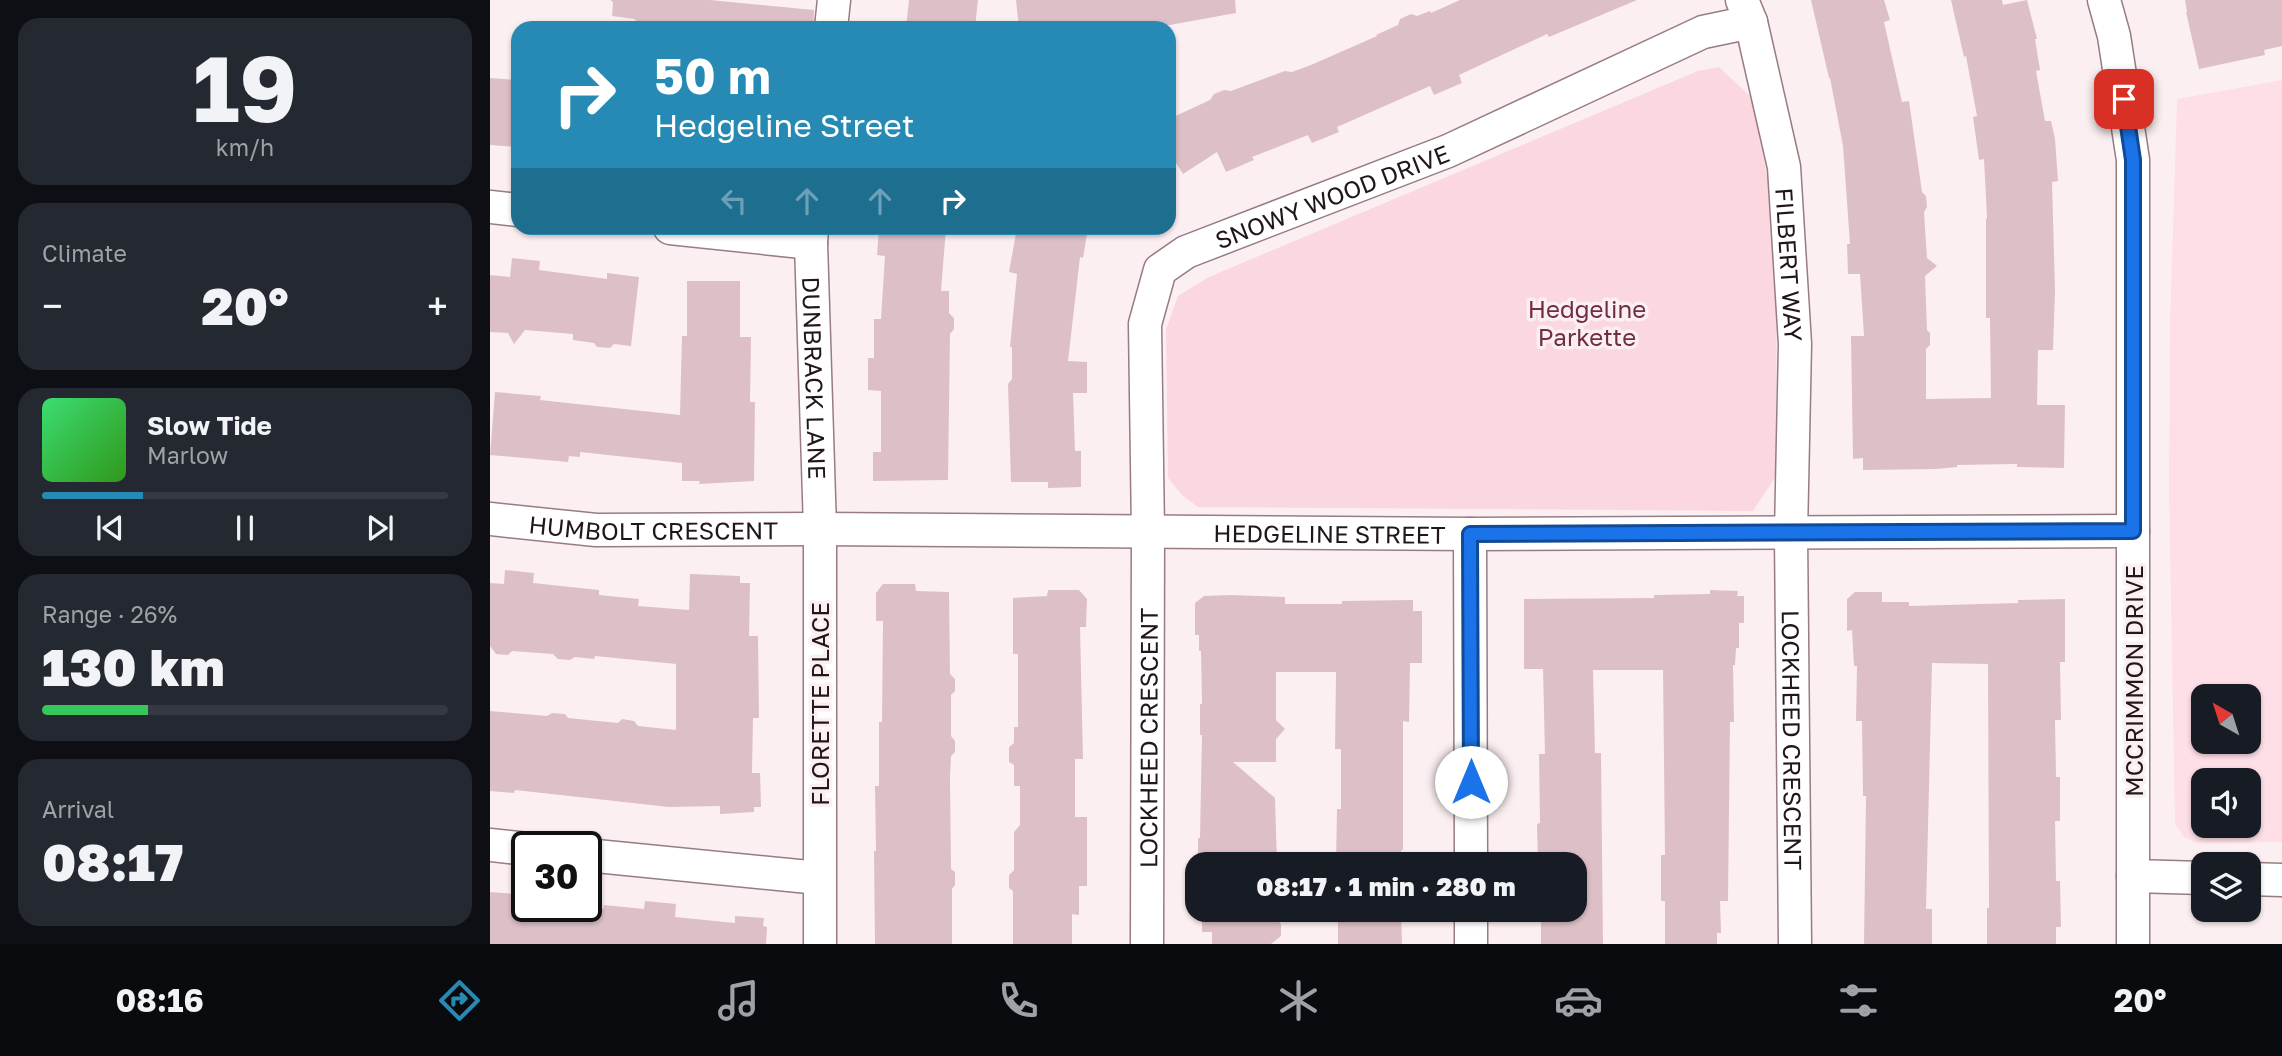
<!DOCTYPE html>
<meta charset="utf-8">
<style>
:root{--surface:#171b24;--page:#242831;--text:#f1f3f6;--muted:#9ea1a6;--line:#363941;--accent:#268ab4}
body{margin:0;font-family:"Golos Text",sans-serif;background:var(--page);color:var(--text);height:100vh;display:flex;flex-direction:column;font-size:26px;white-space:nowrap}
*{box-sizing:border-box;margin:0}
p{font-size:23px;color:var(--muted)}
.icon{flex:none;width:38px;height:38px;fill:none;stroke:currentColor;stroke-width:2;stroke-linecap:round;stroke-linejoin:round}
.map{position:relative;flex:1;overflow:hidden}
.side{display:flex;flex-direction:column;gap:18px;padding:18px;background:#0d0f14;width:490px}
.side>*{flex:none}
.guide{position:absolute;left:21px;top:21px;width:665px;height:214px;border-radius:21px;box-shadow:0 2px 5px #0004;background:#268ab4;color:#fff;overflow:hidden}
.needle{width:46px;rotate:321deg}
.controls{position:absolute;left:1701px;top:684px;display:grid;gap:14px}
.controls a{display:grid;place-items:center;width:70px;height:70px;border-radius:14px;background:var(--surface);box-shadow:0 2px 5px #0004;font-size:35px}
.speed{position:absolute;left:21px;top:831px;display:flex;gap:14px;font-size:35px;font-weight:700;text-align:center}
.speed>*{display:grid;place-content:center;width:91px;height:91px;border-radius:50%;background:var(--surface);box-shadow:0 2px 5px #0004;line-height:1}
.speed .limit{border:4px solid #111;border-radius:10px;background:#fff;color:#111}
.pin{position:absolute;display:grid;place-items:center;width:60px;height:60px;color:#fff;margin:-30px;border-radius:14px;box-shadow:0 4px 10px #0006}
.me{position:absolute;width:77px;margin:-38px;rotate:0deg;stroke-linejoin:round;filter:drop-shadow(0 0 5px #0008)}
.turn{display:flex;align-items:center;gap:24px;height:147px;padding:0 28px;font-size:32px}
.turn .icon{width:91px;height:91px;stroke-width:2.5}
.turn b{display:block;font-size:49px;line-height:60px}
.lanes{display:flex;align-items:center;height:66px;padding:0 28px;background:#0003;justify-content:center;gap:35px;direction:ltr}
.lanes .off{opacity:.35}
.big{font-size:52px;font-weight:800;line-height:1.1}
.side .tile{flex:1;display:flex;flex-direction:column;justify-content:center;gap:10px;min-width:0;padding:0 24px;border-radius:21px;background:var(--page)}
.side .dial{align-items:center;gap:0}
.dial b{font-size:91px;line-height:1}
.song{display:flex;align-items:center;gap:21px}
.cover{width:84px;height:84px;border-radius:10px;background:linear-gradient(135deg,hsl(140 70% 55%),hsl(110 70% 35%))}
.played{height:7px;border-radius:4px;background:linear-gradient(90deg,var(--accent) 25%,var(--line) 25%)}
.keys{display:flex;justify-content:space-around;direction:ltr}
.heat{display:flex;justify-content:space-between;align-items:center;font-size:38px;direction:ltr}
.charge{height:10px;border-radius:5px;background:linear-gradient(90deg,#34c759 26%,var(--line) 0)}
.trip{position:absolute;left:695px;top:852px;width:402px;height:70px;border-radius:21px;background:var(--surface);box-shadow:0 2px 5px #0004;font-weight:800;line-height:70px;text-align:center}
.dock{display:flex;height:112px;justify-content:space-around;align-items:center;background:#090b0e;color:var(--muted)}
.dock .icon{width:49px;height:49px}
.dock .selected{color:var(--accent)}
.dock b{font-size:32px;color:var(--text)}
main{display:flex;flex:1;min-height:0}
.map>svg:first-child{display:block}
.built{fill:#ffdfe7;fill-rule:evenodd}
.green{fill:#fbd7e0}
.building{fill:#ddc0c7}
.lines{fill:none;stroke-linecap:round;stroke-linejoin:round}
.street-casing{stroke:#977c83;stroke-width:35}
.street{stroke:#fff;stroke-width:32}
.route-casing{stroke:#114b97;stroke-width:18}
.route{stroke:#1a73e8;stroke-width:12}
.labels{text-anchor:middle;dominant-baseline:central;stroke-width:7;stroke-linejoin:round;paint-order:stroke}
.street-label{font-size:24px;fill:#211719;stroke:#fceff2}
.park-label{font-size:24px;fill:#712d44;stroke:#fceff2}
</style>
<main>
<section class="side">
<div class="tile dial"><b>19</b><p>km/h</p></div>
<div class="tile"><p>Climate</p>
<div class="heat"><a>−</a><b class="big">20°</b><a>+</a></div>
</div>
<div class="tile">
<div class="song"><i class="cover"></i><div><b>Slow Tide</b><p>Marlow</p></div></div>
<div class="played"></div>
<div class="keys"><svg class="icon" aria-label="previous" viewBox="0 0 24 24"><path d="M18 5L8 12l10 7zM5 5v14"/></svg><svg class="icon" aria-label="pause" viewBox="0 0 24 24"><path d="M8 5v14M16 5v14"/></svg><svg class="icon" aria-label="next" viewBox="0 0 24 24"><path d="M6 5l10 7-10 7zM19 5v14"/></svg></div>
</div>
<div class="tile"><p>Range · 26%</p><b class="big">130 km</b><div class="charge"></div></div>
<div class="tile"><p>Arrival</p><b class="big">08:17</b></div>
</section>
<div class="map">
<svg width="1792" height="944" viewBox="0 0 1792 944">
<rect width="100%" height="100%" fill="#fceff2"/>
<path class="built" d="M1792,80V842L1706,843L1694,837L1685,824L1679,492L1680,323L1687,99ZM1713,696H1759V742H1713ZM1713,780H1759V826H1713Z"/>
<path class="green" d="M1229,67L1262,98L1287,227L1286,476L1263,511L708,507L692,495L678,478L676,329L688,296L719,277L1208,71Z"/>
<path class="building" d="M120,0H220L324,10L323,28H215L169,22L164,26L152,25L144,19L122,16L123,2Z
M419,0H488L485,28H416Z
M526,0H745L746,13L663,28H529Z
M970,0H1147L1059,37L1057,34L969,75L972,83L944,95L940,86L847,127L849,132L822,143L818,135L762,157L764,160L736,172L727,152L693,174L679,152V119L720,100L724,94L734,90L741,91L795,71L802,72L821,65L887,36L886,35L908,25L910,19L921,14L927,16L940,11L941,13Z
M1321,0H1394L1400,20L1394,22L1412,102L1419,101L1432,192L1436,196L1437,207L1434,212L1437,258L1447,266L1435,276L1437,330L1440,333V345L1436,349V399L1501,398L1500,318H1496V219L1497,218L1494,159L1489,160L1483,117L1487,116L1476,56L1474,57L1461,0H1512L1513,5L1537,0L1547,39H1545L1550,70L1546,71L1555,121H1561L1565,139L1568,181L1562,182L1565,290L1563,350H1548L1547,405H1575L1574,468L1527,467V464L1467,465V467L1446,469L1373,470V458L1363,459L1361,336H1374L1370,274H1358L1357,244H1360L1353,146L1340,78H1339Z
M1695,0H1792V46L1774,50L1775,55L1709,69L1696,12H1697Z
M0,78L28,80V147L0,145Z
M389,228H456L451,291H459V313L464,318V329L460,334L458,480L383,481V452H391V391L378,390V358H384V319H391L395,256L387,255Z
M527,228H598L593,258L590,257L578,361L597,362V393H583L585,451H591V487L558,488V482H521L518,384L522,379V347H520L527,274L519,272Z
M22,258L50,261L49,270L117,279V273L149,277L141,346L124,344L120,348L107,347L104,343L83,340V334L35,330L24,344L18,333L0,332V275L20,277Z
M197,281H250V337H261L260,402H265L264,481L209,484L210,481H192V463L90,452V457L79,456L78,462L0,455L5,392L51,396L50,400L190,415L192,336H197Z
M15,570L44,573L43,583L109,590V595L149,599L148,606L199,610L200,574L250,576V583H260L259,636H268L269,718H263L262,773H270L271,807H264V812L230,814V806L179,807L25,790L24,793L0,791V711L57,716L62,713L75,714L78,718L128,723L132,719L144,721L148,726L186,730V664L105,656L104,659L85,657L80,660L68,659L63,654L22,651L18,655L6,654L0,646V583L14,584Z
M393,584H425L426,591L459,592L460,674L465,679V691L461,695V736L465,741V752L461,756L460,778L461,869L465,872V885L462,889V944H385L384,851H386L385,786H389V722H392L393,621H386V593Z
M558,590H589L597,599L596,627H590L593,759H585V817H597V886H589V915L582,914V944H523V891L519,888V875L524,870V832L530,825V786H524V765L519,762V747L524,743V727H528V654H523V598L557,596Z
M1220,590L1248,591L1247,596H1254V623H1249V648H1246L1245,665H1243L1244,722H1240L1238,901H1230L1231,933H1227V944H1175V901H1171V855H1175L1173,670H1103L1105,753H1111L1113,944H1051V910H1085V864H1048L1047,824L1050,823L1049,754H1055L1053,669H1034V599L1164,598V595L1220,594Z
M1365,592H1392V602H1419V606L1528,603V600L1575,599V662H1570L1571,720H1565L1566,777H1570V821H1565L1566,881H1570L1571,927H1566V944H1497V908H1499L1498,664L1442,663L1436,909H1442V944H1374L1376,796H1373L1372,721H1366L1367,666H1364L1362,630L1357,631V599Z
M741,595L795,597V604H852V601L923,600V611H932V663H920L919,722L913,721V850H911V864H846L847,809H851V749H845L846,672H786V720L795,729L786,739V762H743L785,798L787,864H708V838H710L712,735H710V704H712L711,651H709V635H705V603L714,596Z
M0,892L37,895V906L113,909L114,905L154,909L155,901L186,904L185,917L245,923V916L274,918L273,926L277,927L276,944H0Z
M712,910H787V920L791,924V936L781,944H722V932H712Z
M911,913L912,944H848V914Z"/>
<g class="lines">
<defs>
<g id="street">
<path id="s1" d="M1252,0L1261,22L1294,167L1305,344L1301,534L1305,944"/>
<path d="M1614,0L1624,36L1643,160V944"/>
<path d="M341,28L344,0"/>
<path d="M0,207L28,210"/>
<path d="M180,228L321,243"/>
<path id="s2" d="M322,228L321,243L330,529V944"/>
<path id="s3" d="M0,519L106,530L330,529L980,534L1643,531"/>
<path d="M980,534L981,864"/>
<path d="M0,845L37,849"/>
<path d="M96,855L329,878"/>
<path d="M1643,876L1713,878"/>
<path d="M1759,879L1792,880"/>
<path d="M981,910V944"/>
<path id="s4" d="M657,944L658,532L655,324L670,270L696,252L958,151L1213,32L1261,22"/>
</g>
</defs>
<use href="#street" class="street-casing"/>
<use href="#street" class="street"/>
</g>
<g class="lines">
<defs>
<path id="route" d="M981,782L980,534L1643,531V160L1634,99"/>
</defs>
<use href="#route" class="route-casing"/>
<use href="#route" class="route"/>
</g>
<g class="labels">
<g class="street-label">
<text stroke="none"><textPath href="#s4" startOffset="864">SNOWY WOOD DRIVE</textPath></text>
<text stroke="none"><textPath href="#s1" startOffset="270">FILBERT WAY</textPath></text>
<text stroke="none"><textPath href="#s2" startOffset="150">DUNBRACK LANE</textPath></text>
<text stroke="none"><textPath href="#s3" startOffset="164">HUMBOLT CRESCENT</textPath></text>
<text stroke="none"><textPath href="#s3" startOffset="840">HEDGELINE STREET</textPath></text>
<text transform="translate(1643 681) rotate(-90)">MCCRIMMON DRIVE</text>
<text transform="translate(329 704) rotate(-90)">FLORETTE PLACE</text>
<text stroke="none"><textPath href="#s4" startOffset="206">LOCKHEED CRESCENT</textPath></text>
<text stroke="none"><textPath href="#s1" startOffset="746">LOCKHEED CRESCENT</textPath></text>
</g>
<g class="park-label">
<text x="1097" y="308">Hedgeline<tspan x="1097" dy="28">Parkette</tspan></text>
</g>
</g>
</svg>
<div class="controls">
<a><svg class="needle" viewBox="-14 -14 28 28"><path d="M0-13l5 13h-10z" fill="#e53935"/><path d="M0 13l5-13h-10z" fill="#9ea1a6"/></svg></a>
<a><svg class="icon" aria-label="sound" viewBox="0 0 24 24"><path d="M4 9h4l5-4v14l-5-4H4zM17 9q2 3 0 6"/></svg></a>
<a><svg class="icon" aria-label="layers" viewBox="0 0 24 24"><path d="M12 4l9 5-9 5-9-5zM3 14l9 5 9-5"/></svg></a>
</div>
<div class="speed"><div class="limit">30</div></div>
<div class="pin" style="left:1634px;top:99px;background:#d93025"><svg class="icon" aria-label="arrive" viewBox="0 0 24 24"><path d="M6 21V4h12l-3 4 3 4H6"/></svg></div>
<svg class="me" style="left:981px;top:782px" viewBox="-20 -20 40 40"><circle r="19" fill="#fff"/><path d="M0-13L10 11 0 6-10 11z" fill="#1a73e8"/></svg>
<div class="trip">08:17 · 1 min · 280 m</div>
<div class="guide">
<div class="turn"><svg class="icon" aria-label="right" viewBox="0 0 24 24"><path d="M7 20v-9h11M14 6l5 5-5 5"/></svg><div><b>50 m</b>Hedgeline Street</div></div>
<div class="lanes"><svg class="icon off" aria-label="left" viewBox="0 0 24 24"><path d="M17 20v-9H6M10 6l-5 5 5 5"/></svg><svg class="icon off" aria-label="ahead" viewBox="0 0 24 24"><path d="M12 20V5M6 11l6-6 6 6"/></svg><svg class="icon off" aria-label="ahead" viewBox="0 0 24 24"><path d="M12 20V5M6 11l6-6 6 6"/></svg><svg class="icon" aria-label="right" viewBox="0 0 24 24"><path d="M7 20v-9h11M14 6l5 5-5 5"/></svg></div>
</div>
</div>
</main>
<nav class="dock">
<b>08:16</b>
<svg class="icon selected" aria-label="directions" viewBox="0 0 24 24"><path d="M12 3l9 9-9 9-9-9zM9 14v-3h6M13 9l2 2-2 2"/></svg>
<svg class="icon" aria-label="music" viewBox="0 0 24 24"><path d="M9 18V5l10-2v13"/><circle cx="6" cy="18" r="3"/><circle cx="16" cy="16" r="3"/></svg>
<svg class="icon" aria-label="phone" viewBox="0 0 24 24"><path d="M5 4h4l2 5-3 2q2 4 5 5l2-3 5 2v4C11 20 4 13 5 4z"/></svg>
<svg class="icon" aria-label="climate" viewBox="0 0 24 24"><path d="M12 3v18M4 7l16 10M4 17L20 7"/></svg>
<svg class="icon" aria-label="car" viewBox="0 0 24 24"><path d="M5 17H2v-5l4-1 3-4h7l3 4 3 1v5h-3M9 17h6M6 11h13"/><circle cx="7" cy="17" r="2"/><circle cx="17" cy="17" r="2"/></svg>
<svg class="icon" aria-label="filters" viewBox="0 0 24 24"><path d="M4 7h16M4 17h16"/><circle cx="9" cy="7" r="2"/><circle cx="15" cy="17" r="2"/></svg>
<b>20°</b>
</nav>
